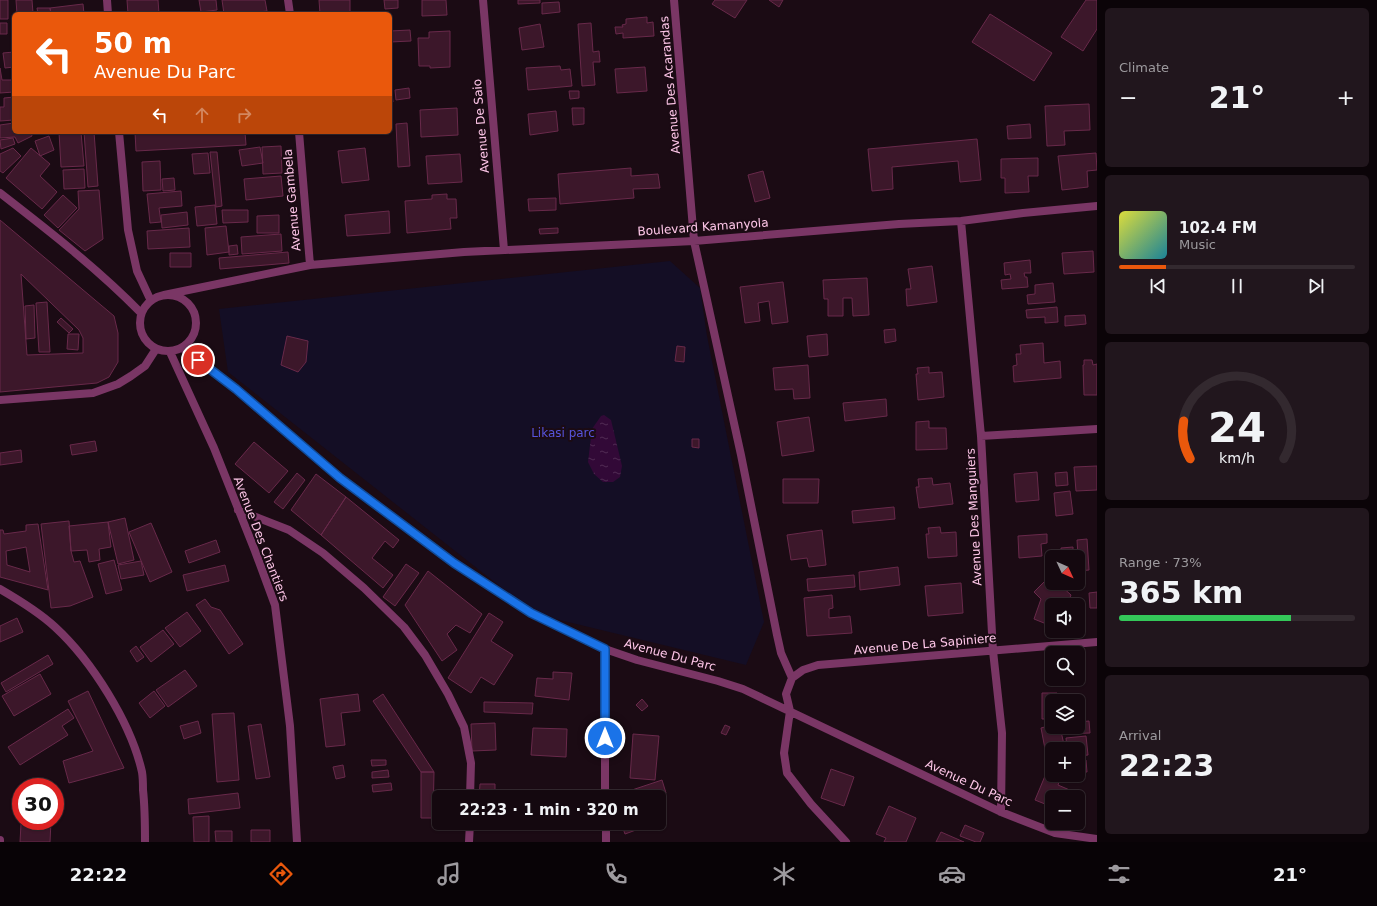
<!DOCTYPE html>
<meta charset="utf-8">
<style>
:root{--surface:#14080f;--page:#21161d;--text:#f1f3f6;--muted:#9d9a9e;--line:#33292f;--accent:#ea580c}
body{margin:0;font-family:"DejaVu Sans",sans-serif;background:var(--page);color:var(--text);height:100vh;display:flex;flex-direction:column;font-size:15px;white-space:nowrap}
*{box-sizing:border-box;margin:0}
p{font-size:13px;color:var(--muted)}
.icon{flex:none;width:22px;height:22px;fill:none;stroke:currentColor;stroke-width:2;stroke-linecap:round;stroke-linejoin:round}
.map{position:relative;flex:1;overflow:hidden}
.drawer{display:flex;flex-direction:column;gap:8px;padding:8px;background:#0b0408;width:280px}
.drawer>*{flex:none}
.guide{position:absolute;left:12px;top:12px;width:380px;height:122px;border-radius:6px;box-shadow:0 1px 3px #0004,0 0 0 1px var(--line);background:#ea580c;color:#fff;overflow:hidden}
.needle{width:26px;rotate:134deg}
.fabs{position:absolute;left:1045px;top:550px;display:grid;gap:8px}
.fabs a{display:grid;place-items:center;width:40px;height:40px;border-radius:6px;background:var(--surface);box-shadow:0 1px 3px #0004,0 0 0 1px var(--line);font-size:20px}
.speed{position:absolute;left:12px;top:778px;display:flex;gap:8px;font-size:20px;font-weight:700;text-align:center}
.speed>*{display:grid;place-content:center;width:52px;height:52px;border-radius:50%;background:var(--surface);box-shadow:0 1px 3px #0004,0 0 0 1px var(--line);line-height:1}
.speed .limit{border:6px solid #d22;background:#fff;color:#111}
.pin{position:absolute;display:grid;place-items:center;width:34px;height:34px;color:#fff;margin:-17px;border:2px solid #fff;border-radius:50%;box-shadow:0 1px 4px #0007}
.me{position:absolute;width:44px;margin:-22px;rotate:0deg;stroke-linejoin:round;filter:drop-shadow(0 0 3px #0008)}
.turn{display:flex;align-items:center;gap:14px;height:84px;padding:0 16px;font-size:18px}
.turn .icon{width:52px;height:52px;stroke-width:2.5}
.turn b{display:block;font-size:28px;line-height:34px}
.lanes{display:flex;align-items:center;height:38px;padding:0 16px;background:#0003;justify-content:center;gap:20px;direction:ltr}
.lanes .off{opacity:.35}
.big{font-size:30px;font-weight:700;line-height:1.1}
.drawer .widget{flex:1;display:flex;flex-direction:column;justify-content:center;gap:6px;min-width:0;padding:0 14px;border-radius:6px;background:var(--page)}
.drawer .dial{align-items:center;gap:0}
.dial svg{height:104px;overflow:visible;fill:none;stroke:var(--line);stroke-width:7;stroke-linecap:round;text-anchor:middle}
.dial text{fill:var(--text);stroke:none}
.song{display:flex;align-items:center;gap:12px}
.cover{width:48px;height:48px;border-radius:6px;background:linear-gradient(135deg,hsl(60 70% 55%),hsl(190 70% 35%))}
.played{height:4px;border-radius:2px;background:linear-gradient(90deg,var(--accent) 20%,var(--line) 20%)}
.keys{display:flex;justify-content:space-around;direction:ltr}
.heat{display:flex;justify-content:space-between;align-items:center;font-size:22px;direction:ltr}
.charge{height:6px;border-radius:3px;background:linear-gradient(90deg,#34c759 73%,var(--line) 0)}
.trip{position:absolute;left:432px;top:790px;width:234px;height:40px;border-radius:6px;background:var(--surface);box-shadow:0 1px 3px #0004,0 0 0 1px var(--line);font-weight:700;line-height:40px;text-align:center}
.tabs{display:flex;height:64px;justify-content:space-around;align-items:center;background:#080306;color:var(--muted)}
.tabs .icon{width:28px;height:28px}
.tabs .active{color:var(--accent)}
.tabs b{font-size:18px;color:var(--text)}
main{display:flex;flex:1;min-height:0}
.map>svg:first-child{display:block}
.park{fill:#140e25}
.water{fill:url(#water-ripples)}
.building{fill:#3c172a;stroke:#68294a;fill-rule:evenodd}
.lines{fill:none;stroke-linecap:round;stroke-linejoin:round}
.street{stroke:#7a3665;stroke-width:8}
.route-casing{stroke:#114b97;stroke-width:10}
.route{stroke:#1a73e8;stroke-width:7}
.labels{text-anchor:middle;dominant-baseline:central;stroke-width:4;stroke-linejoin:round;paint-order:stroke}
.street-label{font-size:12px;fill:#fec6e8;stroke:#1b0b14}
.park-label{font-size:12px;fill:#5754dc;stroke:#1b0b14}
</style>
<main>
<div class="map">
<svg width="1097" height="842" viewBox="0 0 1097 842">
<defs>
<pattern id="water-ripples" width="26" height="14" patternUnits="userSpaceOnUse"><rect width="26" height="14" fill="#320937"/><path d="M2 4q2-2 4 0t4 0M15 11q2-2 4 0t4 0" fill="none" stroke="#512b54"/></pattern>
</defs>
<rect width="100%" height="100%" fill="#1b0b14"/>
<path class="park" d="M670,261L700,288L707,336L764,622L746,665L535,614L228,372L219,309Z"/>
<path class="water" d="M604,415L611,420L622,466L620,477L613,482H603L594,474L588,462L592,429L601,416Z"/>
<path class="building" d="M0,0H8V19H0Z
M16,0H32L33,13L17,14Z
M127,0H158L159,14H128Z
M199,0H216L217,10L201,12Z
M222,0H265L267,11L242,14H224Z
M319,0H350V14H320Z
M384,0H398V8L385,9Z
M422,0H446L447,15L422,16Z
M518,0H540V3L518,4Z
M715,0H747L735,18L712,4Z
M769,0H783L779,7Z
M1086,0H1097V29L1083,51L1061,37Z
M559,2L560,12L542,14V3Z
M83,4L84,14H51L50,8Z
M37,8H50L51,14H38Z
M990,14L1052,53L1034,81L972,42Z
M647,17V23L653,22L654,36L623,38V33L616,34L615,27H623L622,25L626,24V19Z
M0,23H7V34H0Z
M591,23L593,52L599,51L600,62H593L595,85L582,86L578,24Z
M540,24L544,47L522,50L519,28Z
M410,30L411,41L390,42V31Z
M450,31V67L430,68V66H419L418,38H429V32Z
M14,52V67L5,68L3,53Z
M560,66L561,70L570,69L572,86L528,90L526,68Z
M645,67L647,91L617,93L615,69Z
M0,68L2,80H14V92L0,93Z
M390,77L393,102L390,103Z
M409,88L410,98L396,100L395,90Z
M569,91H579V98L570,99Z
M14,97V120L0,121V107H4V98Z
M1089,104L1090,130L1064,131L1065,145L1047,146L1045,106Z
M457,108L458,135L421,137L420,110Z
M572,108H584V124L573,125Z
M556,111L558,131L530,135L528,114Z
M14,123V132H31L32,136L18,143L15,137L0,138V125Z
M407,123L410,166L398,167L396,124Z
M1030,124L1031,138L1008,139L1007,126Z
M59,132H81L84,166L61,167Z
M84,132H94L98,186L88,187Z
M135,132H178V134L245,132L246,145L136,151Z
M49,136L54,150L40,156L35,141Z
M13,138L15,144L1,149L0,140Z
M977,139L981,180L960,182L958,161L892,167L893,189L872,191L868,149Z
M281,146L282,173L263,174L262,147Z
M260,147L263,163L242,166L239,150Z
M13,148L21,156L3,173L0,171V154Z
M31,148L50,164L40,176L57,192L42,209L6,178Z
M365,148L369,180L342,183L338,151Z
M210,152H217L222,206L216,207Z
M208,153L210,173L194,174L192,154Z
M1096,153L1097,170L1087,171L1088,187L1062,190L1058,156Z
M460,154L462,182L428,184L426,156Z
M1038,158V176H1028L1029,192L1005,193V178H1001V159Z
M160,161L161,190L143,191L142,162Z
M631,168V176L658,174L660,188L633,189L634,198L560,204L558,174Z
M84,169L85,188L64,189L63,170Z
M763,171L770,198L755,202L748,175Z
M281,176L283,196L246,200L244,179Z
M174,178L175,190L163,191L162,179Z
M99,190L103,239L85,251L59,230L79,209L78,191Z
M181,191L182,206L159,208L161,222L150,223L147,194Z
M447,194V199H456L457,218H450L451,229L407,233L405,201L432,199V195Z
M63,195L77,208L58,228L44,215Z
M556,198V210L529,211L528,199Z
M215,205L217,224L197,226L195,207Z
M222,210H248V222L223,223Z
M389,211L390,233L347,236L345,215Z
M187,212L188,225L162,228L161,215Z
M279,215V233H257V216Z
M0,220L114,316L118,333V362L109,377L97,383L0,392ZM21,274L79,330L83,338V353L27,355Z
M226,226L229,252L207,255L205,228Z
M189,228L190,247L148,249L147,231Z
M558,228V233L540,234L539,229Z
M281,234L282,251L242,254L241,237Z
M237,245L238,254L229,255V246Z
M1093,251L1094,272L1064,274L1062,253Z
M288,252L289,263L220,269L219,258Z
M170,253H191V267H170Z
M1030,260L1031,273H1024L1025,277H1027L1028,287L1002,289L1001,280L1011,279L1010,274L1005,275L1004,263Z
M932,266L937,302L907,306L906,289H911L908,269Z
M867,278L869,315L853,316L852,298H843V316H828V299H824L823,280Z
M783,282L788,322L772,324L769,301L758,303L760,321L745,323L740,287Z
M1053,283L1055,302L1028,304L1027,295L1035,294V285Z
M47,302L50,352H39L36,303Z
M34,305L35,338L26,339L25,306Z
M1057,307L1058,322L1045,323V317L1027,318L1026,310Z
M1085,315L1086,324L1065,326V316Z
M61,318L73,329L69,333L57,322Z
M895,329L896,341L885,343L884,330Z
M68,334H79L78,350L67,349Z
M827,334L828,355L809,357L807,336Z
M287,336L308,341L306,362L298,372L281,365Z
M1043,343L1044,363L1060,361L1061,378L1014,382L1013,366L1017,365L1016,354H1021L1020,345Z
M677,346L685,347L684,362L675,361Z
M1084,360H1092L1093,365L1097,364V395H1084L1083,365H1084Z
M808,365L810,398L794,399L793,389L775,390L773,368Z
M929,367V373L942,372L944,397L918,400L916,374H918L917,368Z
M886,399L887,416L845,421L843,403Z
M809,417L814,451L782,456L777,422Z
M929,421V428H946L947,449L916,450V422Z
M692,439H699V448L692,447Z
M95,441L97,451L72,455L70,445Z
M254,442L288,471L269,493L235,464Z
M21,450L22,462L0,465V453Z
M1097,466V490L1076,491L1074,467Z
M1037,472L1039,500L1016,502L1014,474Z
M1067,472L1068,485L1056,486L1055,473Z
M297,473L305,480L283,509L274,502Z
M316,474L346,497L321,535L291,510Z
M932,478L933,485L950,483L953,504L919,508L916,487H919L918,479Z
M783,479H819L818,503H783Z
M1070,491L1073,514L1056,516L1054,493Z
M346,497L399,540L393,548L385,541L372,558L393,575L383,588L321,535Z
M894,507L895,519L853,523L852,511Z
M125,518L134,560L118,564L108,522Z
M69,521L71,551L74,562L80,561L93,597L70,606L51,608L41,524Z
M108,522L111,547L99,549L100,560L89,562L87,550L71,551L69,526Z
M151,523L172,572L150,582L129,532Z
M38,524L48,590L0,577V530H3L4,534L26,531V525ZM26,547L30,572L7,565L6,551Z
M940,527L941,533L956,532L957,556L928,558L926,534H929L928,528Z
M822,530L826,565L809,567L807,558L791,560L787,535Z
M1047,534V543L1041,544L1042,556L1019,558L1018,536Z
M1087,539L1089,570L1079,571L1077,540Z
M216,540L220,552L189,563L185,551Z
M1073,547V557H1061V548Z
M114,560L122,590L106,594L98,564Z
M141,561L144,575L121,579L118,565Z
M406,564L419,573L395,606L383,597Z
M225,565L229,581L187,591L183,575Z
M898,567L900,585L860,590L859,572Z
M428,571L482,614L470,633L456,625L447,634L457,650L442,661L405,605Z
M854,575L855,587L808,591L807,579Z
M1051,575H1052V583H1058L1071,595L1067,605H1052V617L1049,625L1034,619L1041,599L1034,592Z
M961,583L963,613L928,616L925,586Z
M1097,592V608H1090L1089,593Z
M832,595L833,608L829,609V618L850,616L852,633L807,636L804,598Z
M205,599L211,607L220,610L243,644L229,654L196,605Z
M187,612L201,631L180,647L165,628Z
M489,613L503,622L491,641L513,655L494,685L481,677L471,693L448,678Z
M17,618L23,632L0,642V626Z
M163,630L174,644L151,662L140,647Z
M136,646L144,657L137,662L130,651Z
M48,655L53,664L6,692L1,683Z
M185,670L197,686L168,707L156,690Z
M553,672L572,673L569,700L535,696L537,678L553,679Z
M40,674L51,694L14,716L2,696Z
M88,691L124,768L69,783L63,761L93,751L68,701Z
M154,691L165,706L150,718L139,703Z
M1042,693H1057V701H1052V719H1042Z
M358,694L360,711L341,713L345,745L326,747L320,699Z
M383,694L434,772H421L373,701Z
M642,699L648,706L642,711L636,705Z
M484,702L533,703L532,714L484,712Z
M68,709L74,718L62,726L68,735L20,765L8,747Z
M234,713L239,780L217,782L212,714Z
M198,721L201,733L184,739L180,726Z
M1089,721L1090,733L1063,734V727H1078V722Z
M495,723L496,750L472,751L471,724Z
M261,724L270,777L256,779L248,726Z
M725,725L730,727L726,735L721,733Z
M1052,725V727H1060L1065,749H1052V753L1046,754L1041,728Z
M533,728L567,729L566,757L531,755Z
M633,734L659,736L655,780L630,778Z
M1086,736L1088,755L1078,756V749H1067L1066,738Z
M371,760H386V765L372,766Z
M1086,760L1087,772H1078V761Z
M343,765L345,777L336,779L333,767Z
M831,769L854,777L844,806L821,798Z
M388,770L389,777L372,778V772Z
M421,772H434L433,818H421Z
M1045,776L1059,782L1058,785L1072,791L1069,797H1052L1050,806L1035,800Z
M662,780L666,793L655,797H631L629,791Z
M391,783L392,790L373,792L372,785Z
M480,784H495V797H479Z
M21,792V821H51L50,842H20L21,824L14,793Z
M238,793L240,808L189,814L188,799Z
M889,806L916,818L906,842H884L886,838L876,834Z
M209,816V842H194L193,817Z
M621,823H633L636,830L625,834Z
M965,825L984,833L980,842H976L960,836Z
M251,830H270V842H251Z
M215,831H232V842H216Z
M941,832L964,842H936Z"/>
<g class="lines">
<path class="street" d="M107,0L108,14
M288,0L290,14
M483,0L504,250
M674,0L694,241L741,455L777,635L781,653L792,678
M119,132L128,230L137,271L151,301
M299,132L310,265
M0,193C49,231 98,269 141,313
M961,221L981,436L993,651L1002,733L1001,812
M140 323a28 28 0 1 1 56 0a28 28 0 1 1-56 0Z
M164,295L310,265L464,252L694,241L899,224L961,221L1023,213L1097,206
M183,348L236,389L340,478L454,563L531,613L605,649L637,660L718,681L743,689L1001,812L1055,833L1097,839
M170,352L214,448L255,551L275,605L290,726L297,842
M0,400L93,393L118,384L131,376L145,366L156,349
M981,436L1097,429
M238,510L289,530L323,553L364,588L404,627L425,655L448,694L464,727L471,763L470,797
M0,589C19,600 39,612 55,627C92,661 131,723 142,772C143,778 143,784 143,790C145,808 145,825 145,842
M605,649V797
M606,823V842
M0,840V841
M469,842L470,823
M846,842L811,804L787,773L784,753L790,711L786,694L792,678L803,670L818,665L1097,642"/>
</g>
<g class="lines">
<defs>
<path id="route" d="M198,360L236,389L340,478L454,563L531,613L605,649V738"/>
</defs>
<use href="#route" class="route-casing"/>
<use href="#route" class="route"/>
</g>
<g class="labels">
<g class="street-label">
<text transform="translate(670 85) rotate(-95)">Avenue Des Acarandas</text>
<text transform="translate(481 126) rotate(-95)">Avenue De Saio</text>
<text transform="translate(292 200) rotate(-95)">Avenue Gambela</text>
<text transform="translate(703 227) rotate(-4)">Boulevard Kamanyola</text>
<text transform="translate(974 517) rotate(-93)">Avenue Des Manguiers</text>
<text transform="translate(261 539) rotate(69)">Avenue Des Chantiers</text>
<text transform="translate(925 644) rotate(-5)">Avenue De La Sapiniere</text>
<text transform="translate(670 655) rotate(15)">Avenue Du Parc</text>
<text transform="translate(969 783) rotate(25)">Avenue Du Parc</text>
</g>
<g class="park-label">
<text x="563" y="433">Likasi parc</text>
</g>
</g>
</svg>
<div class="fabs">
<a><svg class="needle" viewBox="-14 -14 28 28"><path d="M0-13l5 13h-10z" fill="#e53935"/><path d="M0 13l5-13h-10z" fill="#9d9a9e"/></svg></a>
<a><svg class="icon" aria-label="sound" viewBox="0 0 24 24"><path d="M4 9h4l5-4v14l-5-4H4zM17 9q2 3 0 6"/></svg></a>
<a><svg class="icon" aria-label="search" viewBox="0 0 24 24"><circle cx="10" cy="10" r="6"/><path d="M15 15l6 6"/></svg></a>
<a><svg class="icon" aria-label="layers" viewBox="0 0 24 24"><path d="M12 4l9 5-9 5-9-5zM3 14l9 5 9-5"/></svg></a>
<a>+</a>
<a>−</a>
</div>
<div class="speed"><div class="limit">30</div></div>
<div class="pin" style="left:198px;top:360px;background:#d93025"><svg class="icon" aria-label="arrive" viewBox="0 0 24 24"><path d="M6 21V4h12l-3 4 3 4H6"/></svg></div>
<svg class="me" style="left:605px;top:738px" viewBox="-20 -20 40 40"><circle r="17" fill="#1a73e8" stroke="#fff" stroke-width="3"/><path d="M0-11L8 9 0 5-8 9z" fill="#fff"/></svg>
<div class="trip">22:23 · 1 min · 320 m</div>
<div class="guide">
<div class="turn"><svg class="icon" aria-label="left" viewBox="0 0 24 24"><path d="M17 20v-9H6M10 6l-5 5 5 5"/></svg><div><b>50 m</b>Avenue Du Parc</div></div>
<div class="lanes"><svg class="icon" aria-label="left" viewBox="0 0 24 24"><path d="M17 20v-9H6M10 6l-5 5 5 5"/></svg><svg class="icon off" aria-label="ahead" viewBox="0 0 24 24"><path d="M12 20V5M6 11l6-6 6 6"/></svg><svg class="icon off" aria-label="right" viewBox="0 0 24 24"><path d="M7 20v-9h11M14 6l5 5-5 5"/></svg></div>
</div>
</div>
<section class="drawer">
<div class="widget"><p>Climate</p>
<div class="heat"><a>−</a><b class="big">21°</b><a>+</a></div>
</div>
<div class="widget">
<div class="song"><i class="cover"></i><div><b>102.4 FM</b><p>Music</p></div></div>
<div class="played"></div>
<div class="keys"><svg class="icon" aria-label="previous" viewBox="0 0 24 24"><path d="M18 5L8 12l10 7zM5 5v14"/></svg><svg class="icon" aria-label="pause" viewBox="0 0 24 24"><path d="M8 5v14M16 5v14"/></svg><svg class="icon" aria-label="next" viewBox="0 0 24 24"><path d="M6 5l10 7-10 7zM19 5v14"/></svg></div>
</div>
<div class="widget dial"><svg viewBox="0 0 100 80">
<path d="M14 69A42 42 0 1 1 86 69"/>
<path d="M14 69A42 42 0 0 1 9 40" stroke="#ea580c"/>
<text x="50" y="56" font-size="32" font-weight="700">24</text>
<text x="50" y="72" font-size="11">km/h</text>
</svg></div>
<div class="widget"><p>Range · 73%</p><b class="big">365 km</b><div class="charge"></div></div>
<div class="widget"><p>Arrival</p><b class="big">22:23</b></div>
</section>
</main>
<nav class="tabs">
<b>22:22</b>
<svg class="icon active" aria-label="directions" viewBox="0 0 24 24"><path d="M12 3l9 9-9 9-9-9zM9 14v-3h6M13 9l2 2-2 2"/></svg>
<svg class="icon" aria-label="music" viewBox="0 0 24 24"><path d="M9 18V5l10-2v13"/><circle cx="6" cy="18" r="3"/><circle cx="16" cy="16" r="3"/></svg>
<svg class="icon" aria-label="phone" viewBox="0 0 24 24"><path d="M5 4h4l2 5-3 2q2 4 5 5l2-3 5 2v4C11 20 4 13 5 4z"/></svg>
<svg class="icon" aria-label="climate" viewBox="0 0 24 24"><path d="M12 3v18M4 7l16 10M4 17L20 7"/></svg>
<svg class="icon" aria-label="car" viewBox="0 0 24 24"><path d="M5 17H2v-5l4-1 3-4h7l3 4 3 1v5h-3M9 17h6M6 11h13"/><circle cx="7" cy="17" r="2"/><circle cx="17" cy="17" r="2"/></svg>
<svg class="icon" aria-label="filters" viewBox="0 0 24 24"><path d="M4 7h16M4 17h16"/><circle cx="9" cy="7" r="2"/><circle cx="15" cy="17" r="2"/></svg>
<b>21°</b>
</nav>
